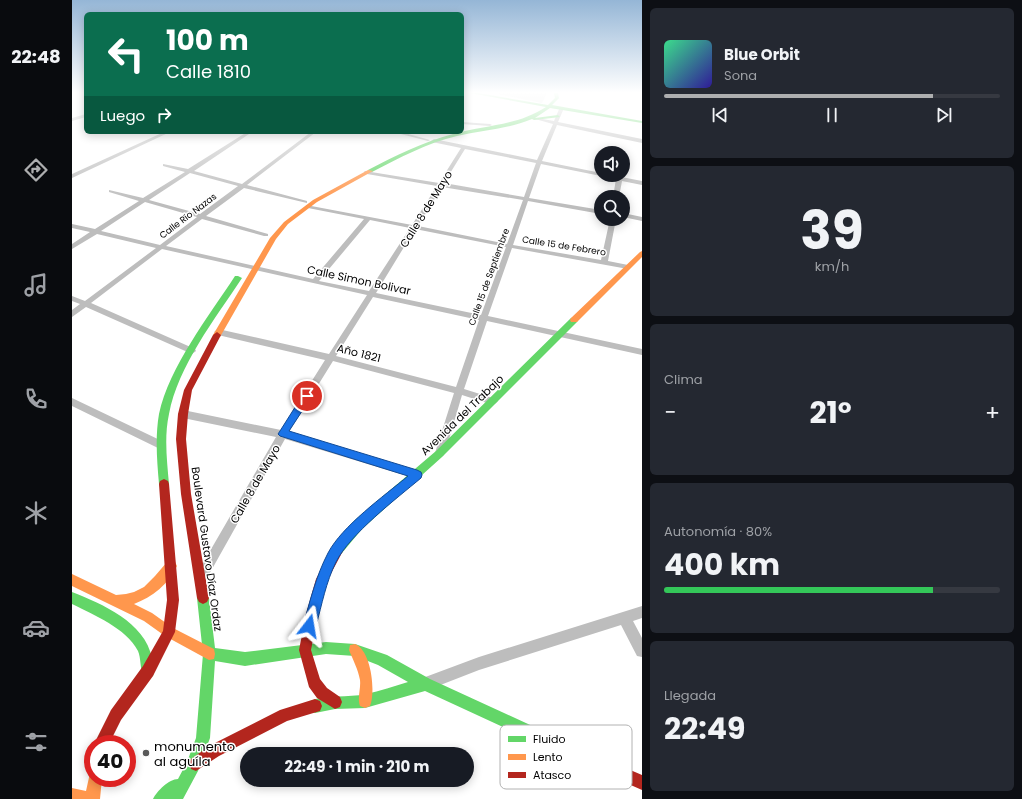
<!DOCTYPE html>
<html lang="es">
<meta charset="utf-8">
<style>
:root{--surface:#171b24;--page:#242831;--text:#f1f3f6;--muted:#9ea1a6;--line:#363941;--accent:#adaeaf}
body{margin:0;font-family:Poppins,sans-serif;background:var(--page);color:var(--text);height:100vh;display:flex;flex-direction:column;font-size:15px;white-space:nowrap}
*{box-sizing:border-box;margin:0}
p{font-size:13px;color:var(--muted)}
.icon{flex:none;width:22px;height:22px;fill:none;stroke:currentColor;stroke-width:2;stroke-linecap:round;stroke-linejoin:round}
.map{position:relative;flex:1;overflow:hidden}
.details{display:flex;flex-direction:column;gap:8px;padding:8px;background:#0d0f14;width:380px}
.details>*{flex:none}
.hud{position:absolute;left:12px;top:12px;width:380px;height:122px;border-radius:6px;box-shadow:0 2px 10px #0003;background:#0b6e4f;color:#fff;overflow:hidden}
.tools{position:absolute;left:522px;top:146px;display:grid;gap:8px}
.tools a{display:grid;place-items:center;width:36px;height:36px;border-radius:50%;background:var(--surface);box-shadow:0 2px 10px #0003;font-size:20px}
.speed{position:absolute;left:12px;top:735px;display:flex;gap:8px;font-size:20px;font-weight:700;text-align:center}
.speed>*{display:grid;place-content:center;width:52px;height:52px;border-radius:50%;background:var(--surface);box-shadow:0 2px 10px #0003;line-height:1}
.speed .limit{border:6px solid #d22;background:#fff;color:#111}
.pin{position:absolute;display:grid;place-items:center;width:34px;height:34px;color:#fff;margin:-17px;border:2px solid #fff;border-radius:50%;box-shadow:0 1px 4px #0007}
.me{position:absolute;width:44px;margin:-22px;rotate:14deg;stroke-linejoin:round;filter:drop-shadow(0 0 3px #0008)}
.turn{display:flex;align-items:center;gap:14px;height:84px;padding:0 16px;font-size:18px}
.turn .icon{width:52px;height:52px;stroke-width:2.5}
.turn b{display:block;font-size:28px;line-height:34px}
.then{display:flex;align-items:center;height:38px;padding:0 16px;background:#0003;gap:8px;font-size:15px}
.big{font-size:30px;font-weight:700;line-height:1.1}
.details .widget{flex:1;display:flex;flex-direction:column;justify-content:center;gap:6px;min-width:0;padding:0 14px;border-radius:6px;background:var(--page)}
.details .dial{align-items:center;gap:0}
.dial b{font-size:52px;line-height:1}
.song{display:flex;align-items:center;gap:12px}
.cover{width:48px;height:48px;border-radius:6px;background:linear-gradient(135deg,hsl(150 70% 55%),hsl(250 70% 35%))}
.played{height:4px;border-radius:2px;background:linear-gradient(90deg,var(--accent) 80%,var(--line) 80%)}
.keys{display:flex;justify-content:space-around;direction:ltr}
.heat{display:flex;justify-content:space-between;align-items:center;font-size:22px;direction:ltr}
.charge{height:6px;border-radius:3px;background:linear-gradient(90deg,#34c759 80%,var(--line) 0)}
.trip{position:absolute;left:168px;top:747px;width:234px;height:40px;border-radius:20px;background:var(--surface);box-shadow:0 2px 10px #0003;font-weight:700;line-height:40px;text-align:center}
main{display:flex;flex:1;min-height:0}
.tabs{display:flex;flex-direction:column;width:72px;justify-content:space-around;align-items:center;background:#090b0e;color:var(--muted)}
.tabs .icon{width:28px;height:28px}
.tabs .on{color:var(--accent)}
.tabs b{font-size:18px;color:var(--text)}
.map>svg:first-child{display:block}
.building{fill:#dbdbdb}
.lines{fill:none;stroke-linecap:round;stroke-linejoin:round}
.street{fill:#bdbdbd;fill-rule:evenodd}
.fast{fill:#63d668;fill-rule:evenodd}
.slow{fill:#ff974d;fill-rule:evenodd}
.jam{fill:#b3261e;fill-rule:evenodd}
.route{fill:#1a73e8;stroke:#114b97}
.poi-dot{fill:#595959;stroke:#fff;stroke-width:1.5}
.labels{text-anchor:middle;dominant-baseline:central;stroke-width:3;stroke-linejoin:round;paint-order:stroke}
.far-street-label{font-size:9px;fill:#000;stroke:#fff}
.street-label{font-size:11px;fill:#000;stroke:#fff}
.near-poi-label{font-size:13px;fill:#000;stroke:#fff;text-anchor:start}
.key{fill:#fff;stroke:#b2b2b2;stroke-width:1}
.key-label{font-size:11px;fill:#000}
</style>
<main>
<nav class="tabs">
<b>22:48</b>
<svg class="icon on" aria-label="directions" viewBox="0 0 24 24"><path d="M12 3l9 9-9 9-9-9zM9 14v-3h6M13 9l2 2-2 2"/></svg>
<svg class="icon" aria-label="music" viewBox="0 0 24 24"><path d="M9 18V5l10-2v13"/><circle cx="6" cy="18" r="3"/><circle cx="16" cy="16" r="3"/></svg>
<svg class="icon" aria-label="phone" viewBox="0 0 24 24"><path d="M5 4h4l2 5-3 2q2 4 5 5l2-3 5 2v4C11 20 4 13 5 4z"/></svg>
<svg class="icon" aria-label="climate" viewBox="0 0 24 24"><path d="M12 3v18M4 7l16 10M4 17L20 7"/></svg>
<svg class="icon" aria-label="car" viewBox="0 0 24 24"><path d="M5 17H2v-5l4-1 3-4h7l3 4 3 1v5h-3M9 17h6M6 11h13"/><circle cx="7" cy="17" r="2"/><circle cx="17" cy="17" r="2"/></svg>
<svg class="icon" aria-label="filters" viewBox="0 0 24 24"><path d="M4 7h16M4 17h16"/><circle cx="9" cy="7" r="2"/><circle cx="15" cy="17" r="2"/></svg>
</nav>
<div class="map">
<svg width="570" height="799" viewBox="0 0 570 799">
<rect width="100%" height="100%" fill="#fff"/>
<path class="building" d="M428,93H474V95L470,103L426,94Z"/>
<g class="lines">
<path class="street" d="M488,107L492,108L486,122L570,139V143L485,125L470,161L529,173V175H539L570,181V185L550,181L547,197H541L544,179L469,164L457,198L529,210V214L456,201L441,245L529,260L538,219H544L536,261L556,265L559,267L556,269L440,248L416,316L570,349V355L415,321L392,389L424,399L426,401L424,403L421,405L390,395L373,453L371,456L368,457L365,456L363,453L382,393L261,361L217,432L345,471L349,472L350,475L349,478L345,479L213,439L135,578L131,580L127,578L125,574L127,570L204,437L111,418L108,417L106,414L108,411L111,410L209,430L253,360L146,335L142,332L146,329L257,354L295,295L90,249L19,303L123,349L124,351L120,354L14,307L0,317V310L8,304L0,301V296L13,301L84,248L25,234L0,249V244L18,232L0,228V224L23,229L67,201L37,192V190L71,198L113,172L91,166V164L116,169L175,132H180L122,171L170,184L239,132H244L175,185L235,201V203L172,188L134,216L196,234V236H192L130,219L94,246L241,279L292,219L236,208L234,207V205L340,225L365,186L295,174L292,172L293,171L367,183L389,148L360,142L359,141L362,139L465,160L481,124L463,119L465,118L482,121ZM393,149L464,163L452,197L372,183ZM118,173L166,186L128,214L77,200ZM370,187L451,200L435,244L346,226ZM73,202L125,217L88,245L29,231ZM298,220L338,228L297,291L247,281ZM343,229L434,247L409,315L304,293ZM301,297L407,320L384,387L264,356Z
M14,114V117L0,121V118Z
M390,122L418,124L420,125L418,126L390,124Z
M92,132H98L0,178V174Z
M321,132H329L358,140L356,141Z
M551,213L570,217V221L551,217Z
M0,398L92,442L94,445L92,448L89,449L86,448L0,406Z
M570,606V618L561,621L570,638V657L565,656L549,625L407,670L353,691L348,689L346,684L348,679L407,657Z"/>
<path class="fast" d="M398,93H406L476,105L483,98L482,93H486L487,98L480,105L570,121V123L478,108L463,118L486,115L488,117L462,120L460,119C436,129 410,130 385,136C355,143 327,158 300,172H296V170C323,156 351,142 381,134C413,125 445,126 474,107Z
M163,276H166L170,278C143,319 106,366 97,414C92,437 95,461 97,484L96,487L92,489L88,487L87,484C85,461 83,437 87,414C97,367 137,316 163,276Z
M502,317L506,320L505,322L370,457L290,529L270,553L266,555L262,553L260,549L262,545L282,521L364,451L499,318Z
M0,592C30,604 73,622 80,658C81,664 83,670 81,676L76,678L71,676C68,668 69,658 66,651C54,628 22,615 0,604Z
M131,592L135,594L137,598L143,648L173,652L254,642L283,644L315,655L358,679L519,753L521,758L519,763L514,765L509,763L353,691L293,708L263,709L243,713L238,711L236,706L238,701C256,694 275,698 294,694C308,691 322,686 336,682L306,665L283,656L254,654L173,666L143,661L138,738L126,771L111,799H81C85,791 97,779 106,779L115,762L124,738L131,654L125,598L127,594Z"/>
<path class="slow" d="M296,170L301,171L245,202L216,224L204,239L148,337H142L141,335L198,238L212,222L241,200Z
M570,251V257L505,322H499L498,320L499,318L568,252Z
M99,560L103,562L105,566C97,584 80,597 62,604L80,613L101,628L142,649L143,654L142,659L137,660L93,636L72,621L0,586V574L44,595L54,594L62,592L72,587L83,576L95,562Z
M283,644C299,650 304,691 298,706L293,708L288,706C285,698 289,689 288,680C286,669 281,660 277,650L278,645Z
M21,771V778H30L28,799H0V788L14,791L18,773Z"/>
<path class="jam" d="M145,332L149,335L120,390L116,414L114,439L119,494L137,598L135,602L131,604L127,602L125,598L109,494L104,439L106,414L112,390L141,335Z
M92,479L96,481L97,484L107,600L103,632L81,676L49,720L37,744H22L39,710L71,666L91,631L95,600L87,484L88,481Z
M266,543L270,545L272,549L255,581L246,614L239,650L248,679L255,688L268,697L270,702L268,707L263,709L245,698L237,687L227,650L234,614L244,579L262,545Z
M243,699L248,701L250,706L248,711L215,721L147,756L124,771L119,769L117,764L119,759L137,746L208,710Z
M514,751L570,775V790L509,763L507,758L509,753Z"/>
</g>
<linearGradient id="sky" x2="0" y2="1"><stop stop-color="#95b6d6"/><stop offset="0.45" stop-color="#fff"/><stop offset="1" stop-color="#fff" stop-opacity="0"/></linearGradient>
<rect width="570" height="205" fill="url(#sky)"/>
<path class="route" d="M235,392L240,396L217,431L345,470L349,472L350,475L349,478C324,499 278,534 264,562C254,582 250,604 244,626L242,630L237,632L233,630L231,626C238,601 244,576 256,553C270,526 312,496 336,476L208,436L206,434L208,431L232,393Z"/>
<circle class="poi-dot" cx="74" cy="753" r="4"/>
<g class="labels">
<g class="far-street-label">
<text transform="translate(116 216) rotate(-37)">Calle Río Nazas</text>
<text transform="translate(492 246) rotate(9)">Calle 15 de Febrero</text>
<text transform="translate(417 277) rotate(-70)">Calle 15 de Septiembre</text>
</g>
<g class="street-label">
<text transform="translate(354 209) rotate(-58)">Calle 8 de Mayo</text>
<text transform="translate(287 280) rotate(12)">Calle Simon Bolivar</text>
<text transform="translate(287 353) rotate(14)">Año 1821</text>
<text transform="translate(390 415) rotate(-44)">Avenida del Trabajo</text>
<text transform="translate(183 484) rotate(-60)">Calle 8 de Mayo</text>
<text transform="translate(135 549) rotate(82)">Boulevard Gustavo Díaz Ordaz</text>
</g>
<g class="near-poi-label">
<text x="82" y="746">monumento<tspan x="82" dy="15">al aguíla</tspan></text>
</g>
</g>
<rect x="428" y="725" width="132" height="64" rx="6" class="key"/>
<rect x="436" y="736" width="18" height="6" fill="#63d668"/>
<rect x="436" y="754" width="18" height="6" fill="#ff974d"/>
<rect x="436" y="772" width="18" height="6" fill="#b3261e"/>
<g class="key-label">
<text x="461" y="743">Fluido</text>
<text x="461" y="761">Lento</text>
<text x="461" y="779">Atasco</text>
</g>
</svg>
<div class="tools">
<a><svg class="icon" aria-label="sound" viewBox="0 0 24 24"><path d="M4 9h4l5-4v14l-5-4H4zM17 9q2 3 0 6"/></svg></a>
<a><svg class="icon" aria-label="search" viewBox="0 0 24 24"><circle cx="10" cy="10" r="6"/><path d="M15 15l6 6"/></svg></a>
</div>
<div class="speed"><div class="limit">40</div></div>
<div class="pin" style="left:235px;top:396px;background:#d93025"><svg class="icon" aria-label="arrive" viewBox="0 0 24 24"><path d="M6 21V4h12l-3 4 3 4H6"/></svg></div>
<svg class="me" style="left:237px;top:626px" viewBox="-20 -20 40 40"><path d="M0-17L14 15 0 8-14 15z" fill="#1a73e8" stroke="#fff" stroke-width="4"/></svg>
<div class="trip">22:49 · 1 min · 210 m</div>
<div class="hud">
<div class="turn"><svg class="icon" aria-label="left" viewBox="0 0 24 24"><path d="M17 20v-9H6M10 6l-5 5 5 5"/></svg><div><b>100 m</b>Calle 1810</div></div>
<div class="then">Luego<svg class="icon" aria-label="right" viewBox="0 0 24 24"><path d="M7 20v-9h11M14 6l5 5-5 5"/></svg></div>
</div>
</div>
<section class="details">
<div class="widget">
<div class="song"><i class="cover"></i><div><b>Blue Orbit</b><p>Sona</p></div></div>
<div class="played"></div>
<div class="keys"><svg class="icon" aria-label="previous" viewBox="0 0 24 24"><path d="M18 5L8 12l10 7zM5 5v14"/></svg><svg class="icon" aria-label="pause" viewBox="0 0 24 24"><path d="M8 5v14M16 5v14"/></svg><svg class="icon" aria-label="next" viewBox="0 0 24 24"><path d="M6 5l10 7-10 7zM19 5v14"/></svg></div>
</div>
<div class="widget dial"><b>39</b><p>km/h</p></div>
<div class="widget"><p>Clima</p>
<div class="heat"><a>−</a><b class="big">21°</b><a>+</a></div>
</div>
<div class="widget"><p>Autonomía · 80%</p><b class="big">400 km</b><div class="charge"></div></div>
<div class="widget"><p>Llegada</p><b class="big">22:49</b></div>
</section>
</main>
